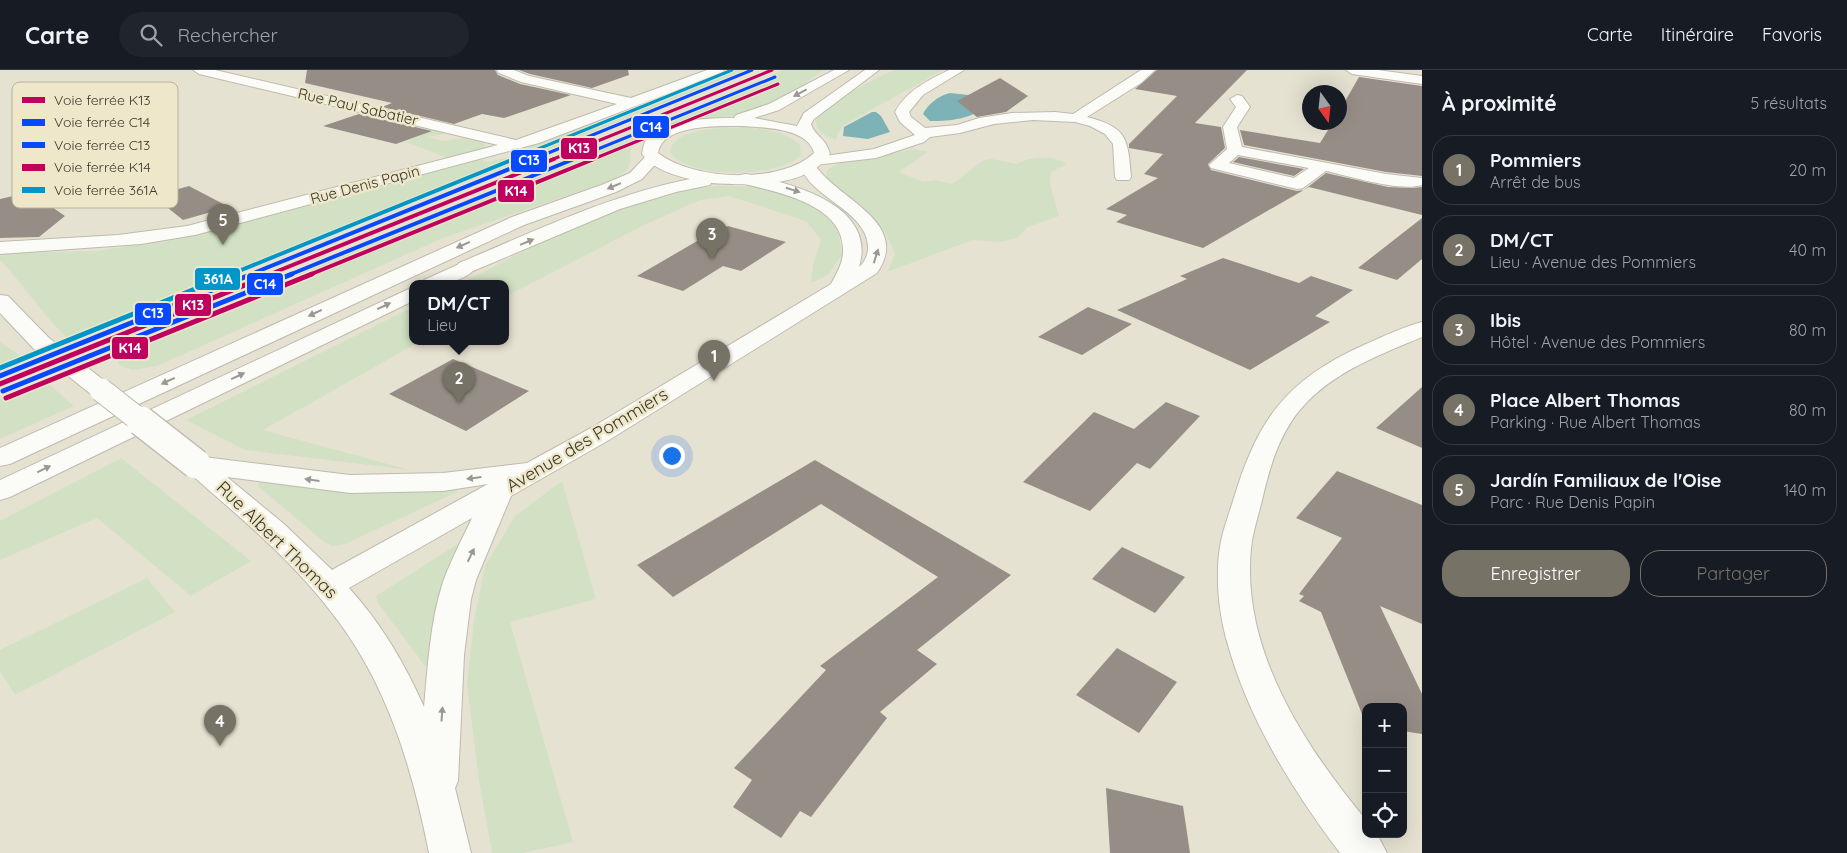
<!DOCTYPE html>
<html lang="fr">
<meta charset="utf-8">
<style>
:root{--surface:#171b24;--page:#20242c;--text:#f1f3f6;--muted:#9ea1a6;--line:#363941;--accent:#767265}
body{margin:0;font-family:Quicksand,sans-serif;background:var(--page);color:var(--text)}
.controls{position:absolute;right:15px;bottom:15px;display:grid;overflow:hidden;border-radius:10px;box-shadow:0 5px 20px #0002}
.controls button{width:45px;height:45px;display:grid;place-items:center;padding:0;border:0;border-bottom:1px solid var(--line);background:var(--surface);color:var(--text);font:25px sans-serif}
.compass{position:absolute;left:1302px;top:15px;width:45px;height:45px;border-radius:50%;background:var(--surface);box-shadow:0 5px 20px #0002;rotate:165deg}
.you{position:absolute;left:671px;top:385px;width:18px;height:18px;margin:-12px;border:4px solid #fff;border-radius:50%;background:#1a73e8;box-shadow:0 0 0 8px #1a73e833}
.badge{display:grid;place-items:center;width:32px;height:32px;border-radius:50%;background:var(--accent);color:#fff;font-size:16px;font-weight:700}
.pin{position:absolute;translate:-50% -41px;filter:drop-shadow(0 1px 2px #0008)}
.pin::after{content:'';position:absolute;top:26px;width:18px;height:15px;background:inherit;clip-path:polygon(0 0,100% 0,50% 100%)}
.popup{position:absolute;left:409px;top:210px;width:100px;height:65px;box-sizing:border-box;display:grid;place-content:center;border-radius:10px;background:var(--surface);filter:drop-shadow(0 1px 4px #0005);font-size:16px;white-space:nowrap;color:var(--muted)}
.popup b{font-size:19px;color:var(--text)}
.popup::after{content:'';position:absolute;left:50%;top:100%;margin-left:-10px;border:10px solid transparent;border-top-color:var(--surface)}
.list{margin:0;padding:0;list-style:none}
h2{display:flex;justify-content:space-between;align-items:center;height:65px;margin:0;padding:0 20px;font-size:21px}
h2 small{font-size:16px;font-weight:400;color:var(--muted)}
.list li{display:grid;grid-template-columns:32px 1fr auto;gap:15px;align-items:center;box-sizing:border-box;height:70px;margin:0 10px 10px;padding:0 10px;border:1px solid var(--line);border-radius:20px}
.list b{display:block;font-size:19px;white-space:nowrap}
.list p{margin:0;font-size:16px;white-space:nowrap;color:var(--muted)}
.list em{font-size:16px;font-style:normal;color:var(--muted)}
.actions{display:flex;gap:10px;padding:15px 20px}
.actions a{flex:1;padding:11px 0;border:1px solid var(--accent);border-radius:20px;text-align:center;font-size:18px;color:var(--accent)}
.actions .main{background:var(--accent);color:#fff}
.icon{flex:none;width:28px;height:28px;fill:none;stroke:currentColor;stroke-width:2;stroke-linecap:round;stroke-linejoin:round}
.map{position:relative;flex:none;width:1422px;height:783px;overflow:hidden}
header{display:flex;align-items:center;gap:30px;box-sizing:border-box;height:70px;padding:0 25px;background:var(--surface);border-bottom:1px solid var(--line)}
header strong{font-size:24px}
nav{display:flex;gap:28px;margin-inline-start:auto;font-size:18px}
.search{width:350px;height:45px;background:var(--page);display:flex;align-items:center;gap:12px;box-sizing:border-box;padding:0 18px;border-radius:28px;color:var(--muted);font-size:19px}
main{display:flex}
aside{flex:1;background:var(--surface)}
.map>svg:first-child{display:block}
.green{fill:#d2e1c3}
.water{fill:#7db3b6}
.building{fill:#968e86}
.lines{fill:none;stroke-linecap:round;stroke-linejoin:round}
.minor-casing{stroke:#bebaae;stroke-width:2}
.primary-casing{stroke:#bebaae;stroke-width:2}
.trunk-casing{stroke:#bebaae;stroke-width:2}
.minor{fill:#fbfbf8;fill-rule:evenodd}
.primary{fill:#fbfbf8;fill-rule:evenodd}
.trunk{fill:#fbfbf8;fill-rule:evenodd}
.minor-bridge-far1-casing{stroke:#bebaae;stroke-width:25;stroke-linecap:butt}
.minor-bridge-casing{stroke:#bebaae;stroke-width:32;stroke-linecap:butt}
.minor-bridge-far1{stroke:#fbfbf8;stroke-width:23}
.minor-bridge{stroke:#fbfbf8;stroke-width:29}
.rail-1-far2-casing{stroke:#eee7ca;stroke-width:5}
.rail-1-far1-casing{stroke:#eee7ca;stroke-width:6}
.rail-1-casing{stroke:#eee7ca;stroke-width:8}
.rail-2-far2-casing{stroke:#eee7ca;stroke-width:5}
.rail-2-far1-casing{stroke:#eee7ca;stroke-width:6}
.rail-2-casing{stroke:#eee7ca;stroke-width:8}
.rail-3-far2-casing{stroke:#eee7ca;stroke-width:5}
.rail-3-far1-casing{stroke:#eee7ca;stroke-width:6}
.rail-3-casing{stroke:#eee7ca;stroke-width:8}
.rail-4-far2-casing{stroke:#eee7ca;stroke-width:5}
.rail-4-far1-casing{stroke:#eee7ca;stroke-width:6}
.rail-4-casing{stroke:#eee7ca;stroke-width:8}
.rail-5-far2-casing{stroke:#eee7ca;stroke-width:5}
.rail-5-far1-casing{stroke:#eee7ca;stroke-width:6}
.rail-5-casing{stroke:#eee7ca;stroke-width:8}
.rail-1-far2{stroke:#bf005f;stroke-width:3}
.rail-1-far1{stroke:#bf005f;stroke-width:4}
.rail-1{stroke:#bf005f;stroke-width:5}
.rail-2-far2{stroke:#0749ff;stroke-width:3}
.rail-2-far1{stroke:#0749ff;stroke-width:4}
.rail-2{stroke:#0749ff;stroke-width:5}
.rail-3-far2{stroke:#0749ff;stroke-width:3}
.rail-3-far1{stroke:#0749ff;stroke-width:4}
.rail-3{stroke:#0749ff;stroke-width:5}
.rail-4-far2{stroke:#bf005f;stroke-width:3}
.rail-4-far1{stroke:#bf005f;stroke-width:4}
.rail-4{stroke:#bf005f;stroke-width:5}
.rail-5-far2{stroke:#0096ca;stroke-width:3}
.rail-5-far1{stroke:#0096ca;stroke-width:4}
.rail-5{stroke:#0096ca;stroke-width:5}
.oneway{fill:#9a9892}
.labels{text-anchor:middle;stroke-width:5;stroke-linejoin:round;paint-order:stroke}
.far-street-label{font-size:15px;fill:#39362b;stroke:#eee7ca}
.street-label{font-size:18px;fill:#39362b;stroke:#eee7ca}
.key{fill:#eee7ca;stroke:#b8b29a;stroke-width:1}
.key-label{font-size:14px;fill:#39362b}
.line-badge{stroke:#eee7ca;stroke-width:2}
.badge-label{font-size:14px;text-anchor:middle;font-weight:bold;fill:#fff}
</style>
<header>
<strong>Carte</strong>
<div class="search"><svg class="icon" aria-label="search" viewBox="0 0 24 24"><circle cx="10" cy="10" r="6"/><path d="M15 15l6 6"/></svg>Rechercher</div>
<nav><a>Carte</a><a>Itinéraire</a><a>Favoris</a></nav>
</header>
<main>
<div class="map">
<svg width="1422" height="783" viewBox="0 0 1422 783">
<rect width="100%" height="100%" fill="#e6e2d2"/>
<path class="green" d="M728 0H753C524 89 296 179 68 269 43 245 24 215 0 190V186L11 183 95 181 168 171 480 89 488 92 518 85 509 81 554 68Z
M783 0H825C816 4 811 9 803 15 784 29 763 39 740 45 703 55 662 42 632 74 628 99 635 97 610 111L443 168 157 296 132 300 118 294 119 286 221 237Z
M893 0H943L844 55 837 65 836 70 827 67 817 58 816 50C835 26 867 14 893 0Z
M738 58C759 58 785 60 800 75L801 85C779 108 689 110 670 82L673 73C690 58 717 58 738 58Z
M432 60 448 63 427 67 444 71 469 67 483 71 485 76 476 82 448 88 406 72Z
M914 79 928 82 899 102 923 112 936 110 952 114 984 90 992 89 1017 94C1030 86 1054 85 1066 94L1051 102 1050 114 1059 146 1028 157 1017 168 1000 172 973 170 887 202 895 184C883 147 853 132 825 108L827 100 839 93 856 89Z
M720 116C757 116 787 116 819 139 823 142 829 144 832 148 840 156 840 174 842 185L828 205 811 213 813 195 821 170 806 151 729 126 700 130 644 155 505 227V214H459C542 173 626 123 720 116Z
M413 237V272H419L263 360 410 400 245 380 186 350Z
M0 272 22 287 0 295Z
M44 310 74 336 0 369V328Z
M121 388 251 491 191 526 97 448 0 490V451Z
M562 411 596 529 510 552 573 772 523 783H492L479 711 467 614 474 551 485 496 515 446Z
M264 412C329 421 391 426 457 418V422L345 474 333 476 324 472 258 416 259 413Z
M464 470 446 503 441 523 431 595 425 596 378 533 376 526Z
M147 508 175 542 15 625 0 601V580Z"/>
<path class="water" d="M950 23 978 26 988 36C969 49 953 51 930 51L923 44C928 34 938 26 950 23Z
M872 42H876L881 46 890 62 868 69 843 66 844 57Z"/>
<path class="building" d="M307 0H495L498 5 520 14 571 25 504 48 482 44 454 54 382 37 392 33 305 13Z
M519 0H628L629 5 592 18 530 4Z
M1157 0H1247L1195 53 1221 57 1225 78 1208 94 1211 100 1297 121 1304 120 1326 103 1388 117 1412 118 1422 117V145L1309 117 1203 178 1116 152 1127 145 1106 139 1158 108 1144 104 1163 84 1129 78V74L1177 26 1135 19Z
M1359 7 1422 16V106L1386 102 1244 75 1240 60 1320 73 1333 52H1340V40Z
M1000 8 1028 26 1006 42 977 47 957 31Z
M359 44 432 61 396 74 323 56Z
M1239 87 1304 99 1294 106 1233 92Z
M189 116 229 137 183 150 153 126Z
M30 122 65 146 39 167 0 168V129Z
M1422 148V189L1397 210 1358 198Z
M728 156 786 172 741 201 723 196 683 221 637 206 704 167 707 168Z
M1223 188 1299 213 1311 206 1353 220 1315 246 1330 252 1250 300 1117 240 1187 209 1180 206Z
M1088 237 1132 254 1082 285 1038 267Z
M453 289 529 321 466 361 389 324Z
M1422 317V378L1376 358Z
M1166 332 1200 346 1150 399 1137 393 1090 441 1023 412 1094 342 1134 359Z
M815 390 1011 505 917 580 937 594 880 642 887 648 811 747 800 741 781 768 733 737 752 710 734 698 826 600 820 596 938 507 821 434 673 527 637 495Z
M1337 401 1422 435V554L1380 536 1422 624V664L1403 661V637H1366V654L1321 542 1299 531 1304 526 1299 524 1342 468 1296 448Z
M1122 477 1185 507 1155 543 1092 509Z
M1117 578 1177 612 1139 663 1076 625Z
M1106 718 1183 736 1190 783H1110Z"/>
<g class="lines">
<g class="minor-casing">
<path id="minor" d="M193 0H215L516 70 617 34 521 12 499 3 497 0H514L529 6 631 28 707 0H724L722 3 539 73 195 165 141 174 0 184V172L118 165 187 156 498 75 199 4Z
M949 0H964L923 25 909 42 911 47 925 58 957 55 979 48 1012 43 1055 42 1073 44 1141 0H1155L1141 13 1087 47C1128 57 1128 70 1131 107L1129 110H1117L1115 107 1113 74 1105 64 1090 56 1075 52 1033 50 994 54 960 63 930 67 924 72 876 88 815 95C838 130 912 152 877 203L609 370 511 426 476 510 471 529 464 585 458 711 455 718 471 783H429C412 697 387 613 332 543 291 489 237 445 186 400L182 394 186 388 196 386 350 405 443 403 527 393 591 358 831 214C837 203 844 191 843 178 842 133 773 121 740 113L738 109 740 105 746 104C790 113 878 134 859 197 864 193 867 187 868 180 870 150 833 135 814 116 808 111 804 104 800 97L802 94 810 93 809 91 811 88 874 79 915 65 900 52 895 42C907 20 927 11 949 0ZM227 407 350 423 443 421 488 414 332 500 284 454ZM472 448C462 469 451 490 443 512 430 552 428 595 424 637 405 594 381 553 349 518Z
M1346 0H1378L1422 6V14L1352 4Z
M1237 25 1242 26 1250 37 1237 57 1242 77 1386 104 1422 108V115C1400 122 1349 106 1326 101L1303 118 1297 119 1211 98 1209 95 1227 79 1223 57 1236 37 1230 29ZM1238 85 1309 98 1294 108 1229 93Z
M0 225 8 226 49 268 110 315 113 320 110 325 101 327 92 325 33 278 0 243Z
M1422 252V267C1382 284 1338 300 1307 332 1282 357 1271 392 1263 426 1259 444 1253 460 1251 478 1241 580 1304 675 1366 750V764H1377L1387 783H1340C1291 718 1247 647 1226 568 1218 538 1215 501 1221 471 1224 457 1229 444 1233 431 1258 348 1286 310 1366 274 1384 266 1403 257 1422 252Z"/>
</g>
<g class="primary-casing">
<path id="primary" d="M834 0H849L779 40 754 48 797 56 804 43 865 0H879L814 49 811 54C815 67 825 66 830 84 806 119 749 115 711 113L710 115 676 122 620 139 473 201 466 203 459 201 456 197 459 193C535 161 610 125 690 109 673 105 653 99 642 84 643 80 643 76 645 72 656 49 712 48 734 48L736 45 769 34ZM737 56C759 57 808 57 814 83 781 115 692 110 658 83 662 55 715 56 737 56Z"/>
</g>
<g class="trunk-casing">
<path id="trunk" d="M653 83 659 85 661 88 642 109 616 122 524 155 10 394 0 396V378L512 147 604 114 630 103 647 85Z
M466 191 473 193 476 197C465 213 438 215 421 214L424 210Z
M413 217V231L10 427 0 430V410Z"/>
</g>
<use href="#minor" class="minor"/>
<use href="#primary" class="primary"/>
<use href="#trunk" class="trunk"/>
<g class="minor-bridge-far1-casing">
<path id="minor-bridge-far1" d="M101 320 142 352"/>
</g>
<g class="minor-bridge-casing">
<path id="minor-bridge" d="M141 351 196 394"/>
</g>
<use href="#minor-bridge-far1" class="minor-bridge-far1"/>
<use href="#minor-bridge" class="minor-bridge"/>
<g class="rail-1-far2-casing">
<path id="rail-1-far2" d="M551 90 772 0"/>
</g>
<g class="rail-1-far1-casing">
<path id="rail-1-far1" d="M268 205 554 89"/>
</g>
<g class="rail-1-casing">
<path id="rail-1" d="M0 314 272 204"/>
</g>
<g class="rail-2-far2-casing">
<path id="rail-2-far2" d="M571 90 775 7"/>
</g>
<g class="rail-2-far1-casing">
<path id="rail-2-far1" d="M289 205 574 89"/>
</g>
<g class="rail-2-casing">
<path id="rail-2" d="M3 321 292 204"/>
</g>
<g class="rail-3-far2-casing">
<path id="rail-3-far2" d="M531 90 752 0"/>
</g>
<g class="rail-3-far1-casing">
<path id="rail-3-far1" d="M249 205 534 89"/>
</g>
<g class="rail-3-casing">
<path id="rail-3" d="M0 306 252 204"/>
</g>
<g class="rail-4-far2-casing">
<path id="rail-4-far2" d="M591 90 778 14"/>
</g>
<g class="rail-4-far1-casing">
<path id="rail-4-far1" d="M309 205 594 89"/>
</g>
<g class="rail-4-casing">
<path id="rail-4" d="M6 328 312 204"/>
</g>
<g class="rail-5-far2-casing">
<path id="rail-5-far2" d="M511 90 732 0"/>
</g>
<g class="rail-5-far1-casing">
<path id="rail-5-far1" d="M229 205 514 89"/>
</g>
<g class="rail-5-casing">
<path id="rail-5" d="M0 298 232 204"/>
</g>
<use href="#rail-1-far2" class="rail-1-far2"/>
<use href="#rail-1-far1" class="rail-1-far1"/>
<use href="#rail-1" class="rail-1"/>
<use href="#rail-2-far2" class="rail-2-far2"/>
<use href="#rail-2-far1" class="rail-2-far1"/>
<use href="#rail-2" class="rail-2"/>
<use href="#rail-3-far2" class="rail-3-far2"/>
<use href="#rail-3-far1" class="rail-3-far1"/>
<use href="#rail-3" class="rail-3"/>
<use href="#rail-4-far2" class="rail-4-far2"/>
<use href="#rail-4-far1" class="rail-4-far1"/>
<use href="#rail-4" class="rail-4"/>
<use href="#rail-5-far2" class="rail-5-far2"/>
<use href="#rail-5-far1" class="rail-5-far1"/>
<use href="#rail-5" class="rail-5"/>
</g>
<defs><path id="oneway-solid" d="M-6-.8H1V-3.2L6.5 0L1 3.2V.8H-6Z" transform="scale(1.25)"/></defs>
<g class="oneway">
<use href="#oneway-solid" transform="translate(800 23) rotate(152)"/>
<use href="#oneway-solid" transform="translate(614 116) rotate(157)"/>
<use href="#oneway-solid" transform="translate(793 120) rotate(17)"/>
<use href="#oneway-solid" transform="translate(527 172) rotate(-23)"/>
<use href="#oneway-solid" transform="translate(463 175) rotate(156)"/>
<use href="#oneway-solid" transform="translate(876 186) rotate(-73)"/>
<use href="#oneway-solid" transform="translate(384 236) rotate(-25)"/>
<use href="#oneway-solid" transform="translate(315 243) rotate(155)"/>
<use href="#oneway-solid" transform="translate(238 306) rotate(-25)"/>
<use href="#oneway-solid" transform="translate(168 311) rotate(155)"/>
<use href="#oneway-solid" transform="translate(44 399) rotate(-26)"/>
<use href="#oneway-solid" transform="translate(474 408) rotate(173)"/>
<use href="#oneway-solid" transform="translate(312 410) rotate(-172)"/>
<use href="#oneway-solid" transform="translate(471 485) rotate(-64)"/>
<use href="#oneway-solid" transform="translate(442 644) rotate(-86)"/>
</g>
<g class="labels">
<g class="far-street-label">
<text transform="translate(358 37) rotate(13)" y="5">Rue Paul Sabatier</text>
<text transform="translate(365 115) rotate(-15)" y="5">Rue Denis Papin</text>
</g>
<g class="street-label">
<text transform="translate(587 370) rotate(-31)" y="6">Avenue des Pommiers</text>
<text transform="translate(277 470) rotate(44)" y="6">Rue Albert Thomas</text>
</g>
</g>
<rect x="12" y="12" width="166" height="126" rx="8" class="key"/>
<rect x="22" y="27" width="23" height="6" fill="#bf005f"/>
<rect x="22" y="49" width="23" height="7" fill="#0749ff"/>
<rect x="22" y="72" width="23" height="6" fill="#0749ff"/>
<rect x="22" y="94" width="23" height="7" fill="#bf005f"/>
<rect x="22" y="117" width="23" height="6" fill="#0096ca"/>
<g class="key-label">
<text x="54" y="35">Voie ferrée K13</text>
<text x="54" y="57">Voie ferrée C14</text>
<text x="54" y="80">Voie ferrée C13</text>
<text x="54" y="102">Voie ferrée K14</text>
<text x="54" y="125">Voie ferrée 361A</text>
</g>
<g class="line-badge">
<rect x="632" y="45" width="38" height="24" rx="5" fill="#0749ff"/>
<rect x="560" y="67" width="38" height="23" rx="5" fill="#bf005f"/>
<rect x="510" y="79" width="38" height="24" rx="5" fill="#0749ff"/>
<rect x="497" y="109" width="38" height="24" rx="5" fill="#bf005f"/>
<rect x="194" y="197" width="47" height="24" rx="5" fill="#0096ca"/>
<rect x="246" y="202" width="38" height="24" rx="5" fill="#0749ff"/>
<rect x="174" y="223" width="38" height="24" rx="5" fill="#bf005f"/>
<rect x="134" y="232" width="38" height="24" rx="5" fill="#0749ff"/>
<rect x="111" y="266" width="38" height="24" rx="5" fill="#bf005f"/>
</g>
<g class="badge-label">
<text x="651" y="62">C14</text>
<text x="579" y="83">K13</text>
<text x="529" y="95">C13</text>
<text x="516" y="126">K14</text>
<text x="218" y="214">361A</text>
<text x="265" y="219">C14</text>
<text x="193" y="240">K13</text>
<text x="153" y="248">C13</text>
<text x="130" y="283">K14</text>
</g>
</svg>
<div class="controls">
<button>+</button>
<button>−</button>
<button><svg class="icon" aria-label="locate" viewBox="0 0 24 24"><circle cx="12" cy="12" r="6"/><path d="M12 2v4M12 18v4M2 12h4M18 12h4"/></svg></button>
</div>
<svg class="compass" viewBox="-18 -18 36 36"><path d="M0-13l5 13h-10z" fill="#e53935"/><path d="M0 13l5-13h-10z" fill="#9ea1a6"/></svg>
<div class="you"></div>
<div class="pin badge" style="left:714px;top:311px">1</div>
<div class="pin badge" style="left:459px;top:333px">2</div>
<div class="popup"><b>DM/CT</b>Lieu</div>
<div class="pin badge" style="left:712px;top:189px">3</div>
<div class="pin badge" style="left:220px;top:676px">4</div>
<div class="pin badge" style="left:223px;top:175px">5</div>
</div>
<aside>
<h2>À proximité<small>5 résultats</small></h2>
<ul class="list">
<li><span class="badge">1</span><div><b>Pommiers</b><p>Arrêt de bus</p></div><em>20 m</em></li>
<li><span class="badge">2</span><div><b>DM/CT</b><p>Lieu · Avenue des Pommiers</p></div><em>40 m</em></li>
<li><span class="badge">3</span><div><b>Ibis</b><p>Hôtel · Avenue des Pommiers</p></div><em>80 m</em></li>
<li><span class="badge">4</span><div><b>Place Albert Thomas</b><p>Parking · Rue Albert Thomas</p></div><em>80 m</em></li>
<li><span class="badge">5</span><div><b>Jardín Familiaux de l'Oise</b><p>Parc · Rue Denis Papin</p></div><em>140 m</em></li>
</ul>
<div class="actions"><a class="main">Enregistrer</a><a>Partager</a></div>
</aside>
</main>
